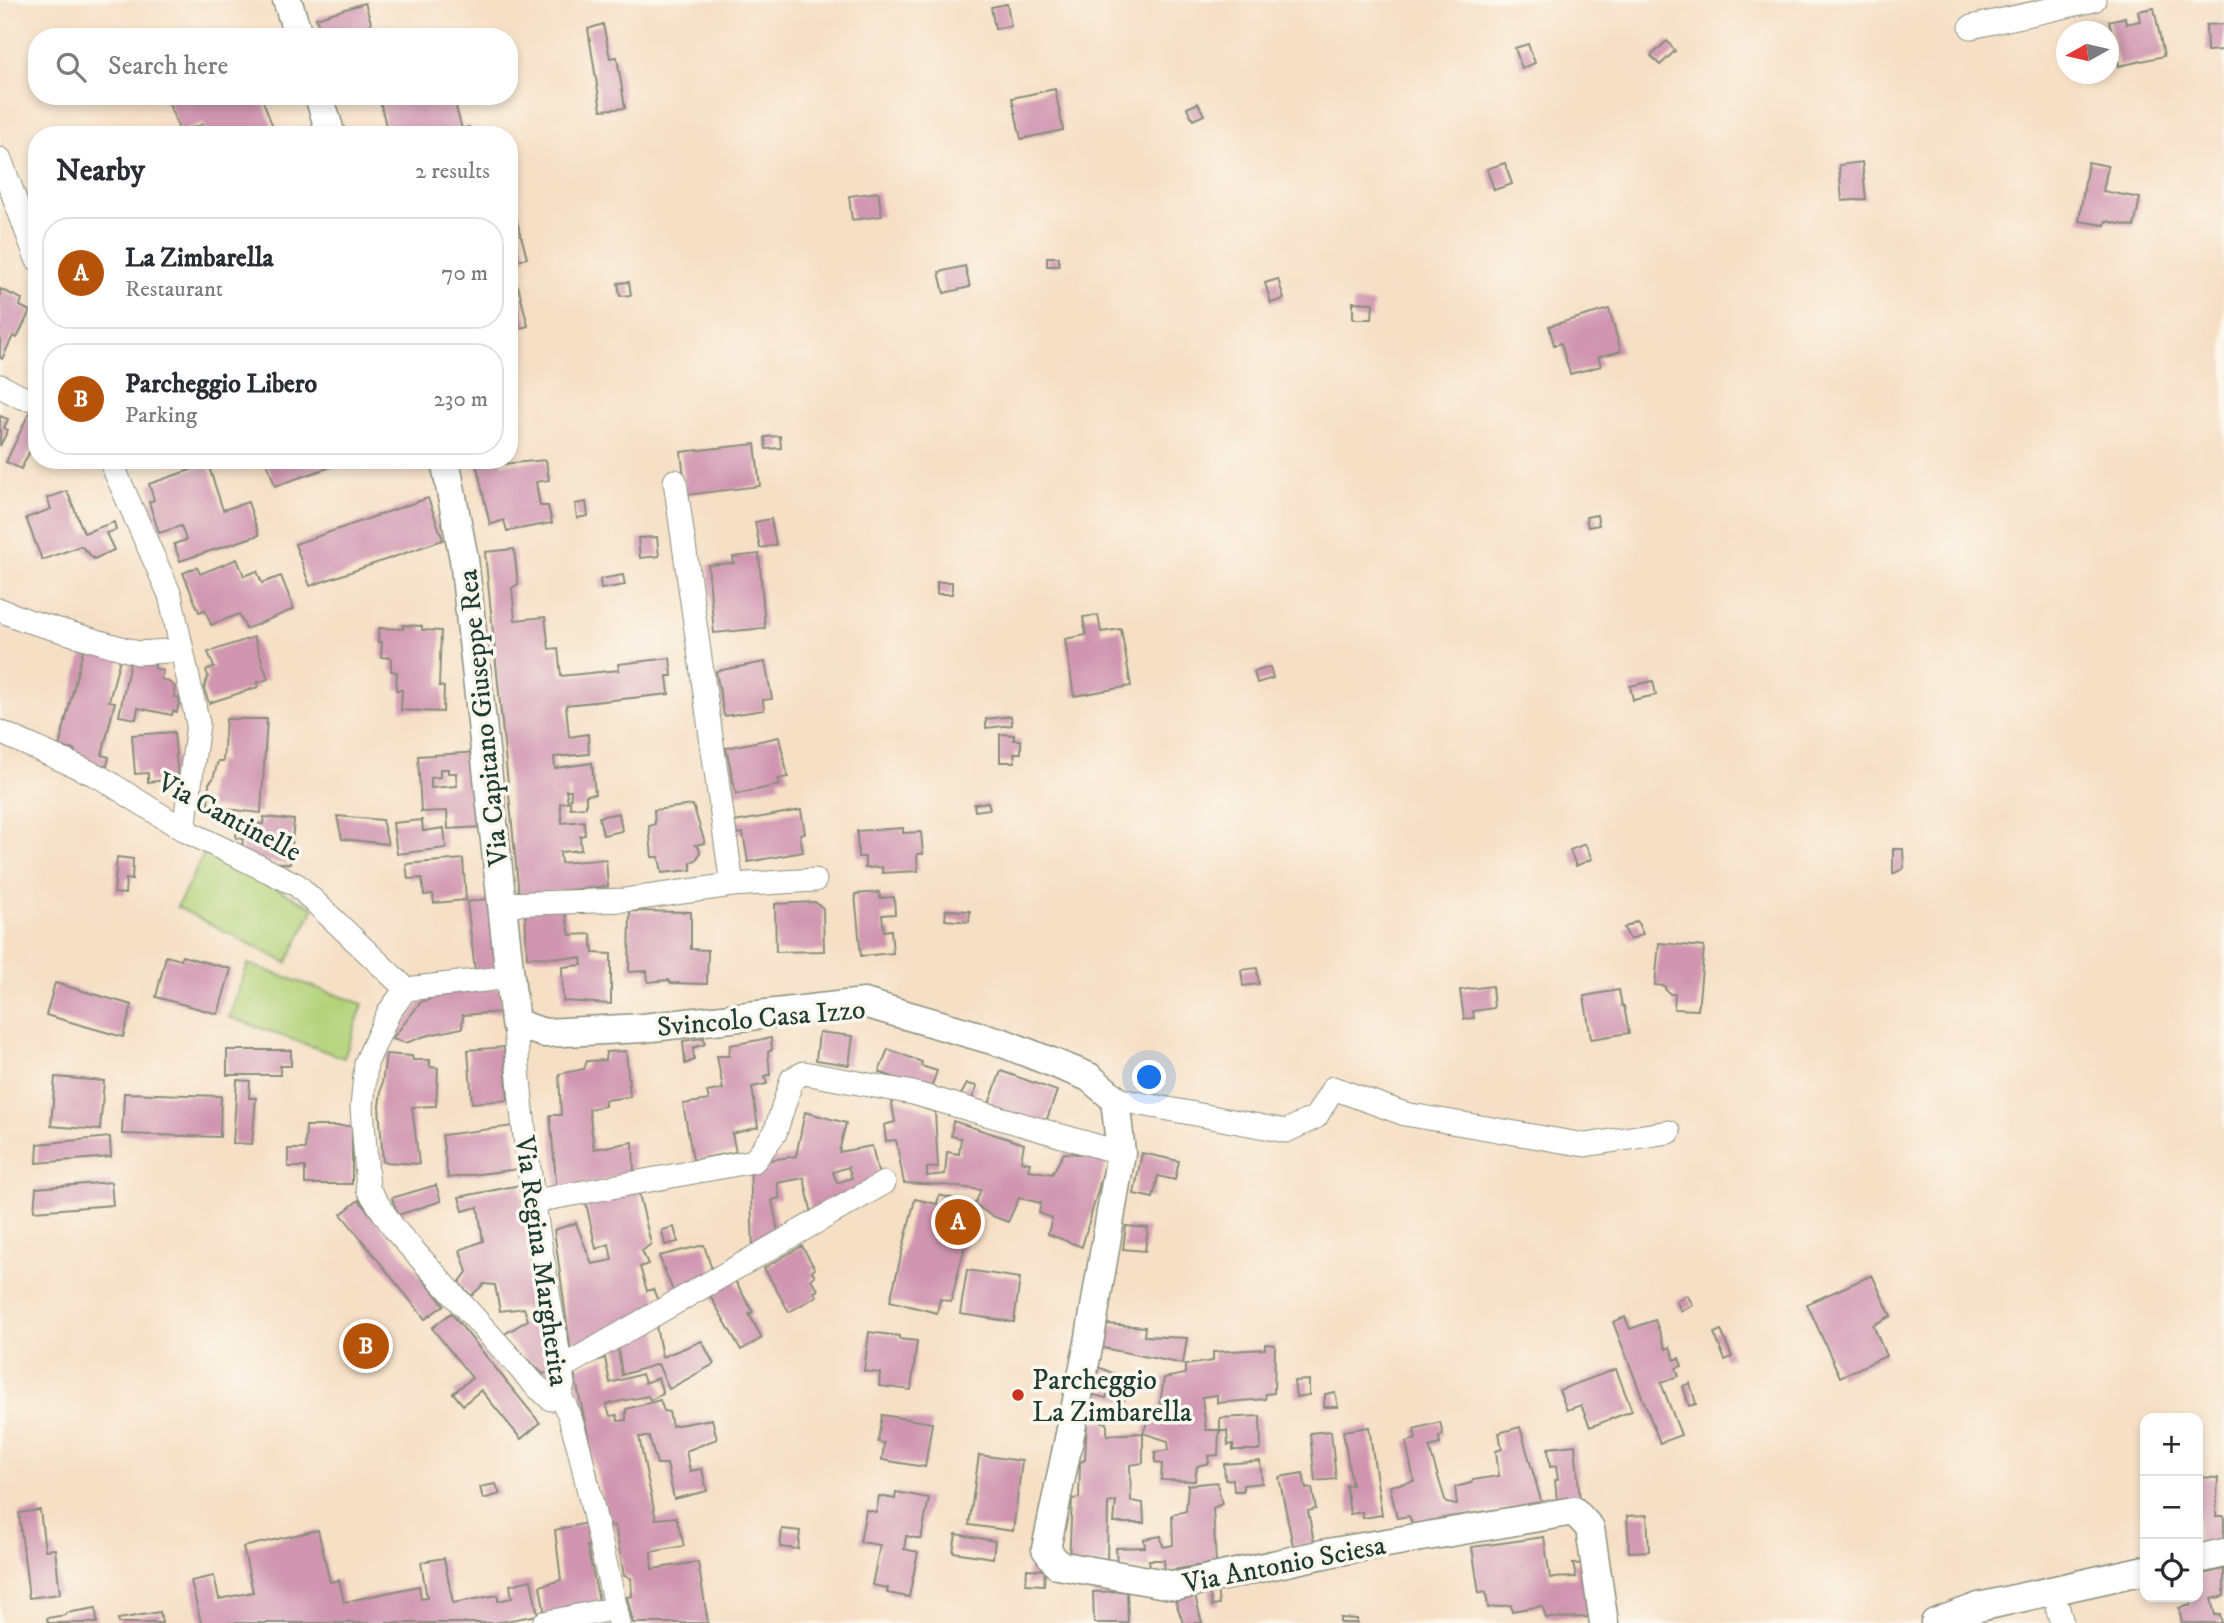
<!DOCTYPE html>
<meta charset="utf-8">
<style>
:root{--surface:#fff;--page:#f2f2f3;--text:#2b2b33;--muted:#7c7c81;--line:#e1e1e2;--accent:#b45309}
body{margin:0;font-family:"IM FELL DW Pica",serif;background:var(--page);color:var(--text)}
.controls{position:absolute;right:21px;bottom:21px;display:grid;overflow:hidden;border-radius:14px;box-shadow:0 4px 10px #0003}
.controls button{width:63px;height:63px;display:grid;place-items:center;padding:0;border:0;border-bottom:2px solid var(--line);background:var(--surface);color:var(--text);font:35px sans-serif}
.compass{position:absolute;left:2056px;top:21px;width:63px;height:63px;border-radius:50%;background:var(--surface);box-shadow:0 4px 10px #0003;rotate:262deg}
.you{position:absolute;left:1150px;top:1078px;width:24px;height:24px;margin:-18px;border:5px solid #fff;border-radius:50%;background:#1a73e8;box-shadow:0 0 0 10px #1a73e833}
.badge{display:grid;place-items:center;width:46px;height:46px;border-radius:50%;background:var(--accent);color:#fff;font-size:23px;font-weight:700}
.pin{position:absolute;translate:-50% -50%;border:4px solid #fff;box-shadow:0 2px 7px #0006}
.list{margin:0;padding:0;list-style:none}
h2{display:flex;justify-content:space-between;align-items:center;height:91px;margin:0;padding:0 28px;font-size:30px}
h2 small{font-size:23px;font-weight:400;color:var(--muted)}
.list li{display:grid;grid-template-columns:46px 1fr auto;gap:21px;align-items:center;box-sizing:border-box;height:112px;margin:0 14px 14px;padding:0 14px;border:2px solid var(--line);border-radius:28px}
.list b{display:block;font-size:26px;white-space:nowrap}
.list p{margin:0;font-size:23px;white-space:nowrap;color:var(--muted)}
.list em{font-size:23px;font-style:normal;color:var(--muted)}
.icon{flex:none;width:38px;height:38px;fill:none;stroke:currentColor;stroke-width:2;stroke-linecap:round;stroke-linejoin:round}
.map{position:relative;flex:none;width:2224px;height:1623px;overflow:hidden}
.search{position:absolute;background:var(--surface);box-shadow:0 4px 10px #0003;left:28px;top:28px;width:490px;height:77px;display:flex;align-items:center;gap:18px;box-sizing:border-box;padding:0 24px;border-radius:28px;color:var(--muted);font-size:26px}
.panel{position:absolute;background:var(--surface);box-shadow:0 4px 10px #0003;left:28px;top:126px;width:490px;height:343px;border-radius:28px}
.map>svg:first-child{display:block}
.garden{fill:#b4d279;stroke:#6a8856;stroke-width:2}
.building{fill:#d096b0;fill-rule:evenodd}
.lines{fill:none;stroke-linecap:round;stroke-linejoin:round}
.minor-casing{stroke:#8a8e7c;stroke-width:25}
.tertiary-casing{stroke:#8a8e7c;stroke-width:31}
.minor{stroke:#fff;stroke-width:23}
.tertiary{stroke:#fff;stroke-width:28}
.poi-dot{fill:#c8321e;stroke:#fbf7ec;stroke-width:2.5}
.labels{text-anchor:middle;stroke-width:7;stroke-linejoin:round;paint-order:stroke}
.street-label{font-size:28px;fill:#1f3d34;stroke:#fbf7ec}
.poi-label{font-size:28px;fill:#1f3d34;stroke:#fbf7ec;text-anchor:start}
</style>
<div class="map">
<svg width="2224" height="1623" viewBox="0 0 2224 1623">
<rect width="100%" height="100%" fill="#fbf7ec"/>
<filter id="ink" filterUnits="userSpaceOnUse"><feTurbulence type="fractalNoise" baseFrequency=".0143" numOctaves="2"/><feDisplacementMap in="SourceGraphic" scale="14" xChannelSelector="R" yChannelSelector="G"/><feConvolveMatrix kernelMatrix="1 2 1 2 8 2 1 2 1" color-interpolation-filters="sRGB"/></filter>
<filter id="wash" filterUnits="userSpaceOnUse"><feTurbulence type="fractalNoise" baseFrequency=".00686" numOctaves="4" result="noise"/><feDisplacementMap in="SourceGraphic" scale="28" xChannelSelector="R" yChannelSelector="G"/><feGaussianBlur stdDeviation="1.57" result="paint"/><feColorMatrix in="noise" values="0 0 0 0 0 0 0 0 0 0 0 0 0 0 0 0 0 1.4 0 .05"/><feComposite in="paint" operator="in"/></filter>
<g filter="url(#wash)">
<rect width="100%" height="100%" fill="#f5dfc5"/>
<path class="garden" d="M205 852 314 908 287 963 177 907Z
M248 964 363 1004 344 1058 229 1017Z"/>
<g id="blocks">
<path class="building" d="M365 3 374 32 390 27 393 37H322L316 18Z
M1007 4 1011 26 995 29 991 7Z
M2154 8 2164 56 2119 66 2109 21 2125 17 2126 24 2140 21 2138 11Z
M603 24 610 58 617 57 625 108 601 110 588 29Z
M2224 24V50L2207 51 2206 25Z
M1667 41 1675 51 1660 65 1651 56Z
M1528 44 1535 63 1522 68 1515 48Z
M1055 89 1063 130 1021 139 1012 98Z
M174 96H192L193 99 199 96H228L230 101 243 96H261L276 135H207L203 124 180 132 167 99Z
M379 96H442L443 99 453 96 462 129 469 127 471 135H388Z
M1198 103 1204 115 1193 120 1187 108Z
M1862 162 1866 199 1842 201 1839 165Z
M2088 162 2108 166 2103 191 2140 198 2134 227 2106 221 2105 225 2079 221Z
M1505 163 1512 184 1494 190 1487 169Z
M878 192 882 216 852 220 849 196Z
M514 210 527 258 509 262V211Z
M1047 257H1059V266H1047Z
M965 266 970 287 944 293 939 272Z
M1278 279 1284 299 1271 303 1265 283Z
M629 282 631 295 620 296 618 283Z
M518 286 528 326 509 331V289Z
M0 289 22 299 20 306 30 311 17 338 13 336 2 359 0 358Z
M1353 302 1373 303 1372 319H1353Z
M1609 309 1621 351 1598 357 1601 366 1570 374 1561 343 1554 345 1549 326Z
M29 413 37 417V437L21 469 6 462Z
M0 416 8 419 4 428 8 430 0 446Z
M780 436 781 448 766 449 765 437Z
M755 444 760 486 686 495 681 452Z
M266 460H348V461L275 486Z
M474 460H501L502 464 546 460 549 480 536 482 540 506H548L552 523 507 531 504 520 490 525 478 471Z
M208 464 223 510 248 502 259 535 180 561 174 544 186 540 181 526 159 533 149 502 154 500 149 484Z
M67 491 84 533 114 522 116 530 106 533 114 550 94 559 81 546 42 560 26 518 51 509 47 498Z
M428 498 443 540 310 586 295 544Z
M586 502 588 516 577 518 575 504Z
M1597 515 1599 525 1588 527 1586 517Z
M771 519 776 545 760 548 755 522Z
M657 537 659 556 640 558 638 538Z
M514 549 518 584 512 588 515 620 545 617 549 649 558 648 561 676 619 670 618 664 670 658 672 676H667L669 694 566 705 569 737 588 734 589 754 554 757 555 768 592 763 595 794 586 795V807L570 808 571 790H566L568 802 560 803 562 823 584 821 585 835 580 836 581 850 560 852 561 863 606 859 608 886 519 895 485 552Z
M759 554 765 628 714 633 708 565 734 563 733 557Z
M237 559 244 576 257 571 262 583 281 576 294 609 246 629 239 614 211 625 205 610 199 612 183 573 197 567 200 574Z
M623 575 625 585 601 589 600 579Z
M937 582H952V594H937Z
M1098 615 1101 632 1121 629 1131 686 1074 696 1065 639 1086 635 1083 617Z
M403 625 422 626V630L441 631 439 686 444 687 443 712 401 710 402 690H396L397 672 391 671V658L381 657 382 642H378L379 628 403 629Z
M254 637 268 679 257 683 258 687 209 703 204 689 208 676 206 670 214 667 208 652Z
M84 646 121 655 109 701 115 702 102 755 109 757 107 766 73 758 75 750 59 747Z
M140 661 155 665V668L163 671 161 679 169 682 175 687 174 697 180 698 177 712 173 711 172 715 138 708 136 719 119 716 130 662 138 665Z
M765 662 772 699 763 700 764 710 724 716 716 671Z
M1270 667 1273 678 1257 683 1254 672Z
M1653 681 1656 695 1633 700 1630 686Z
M1011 716 1012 725 986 728V719Z
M226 719H267L261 813 208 807 209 783 213 779 218 761H223Z
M174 732 178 779 148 782V773L135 774 132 735Z
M1000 734 1014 735V740H1021V753H1014L1015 762H1000Z
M779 737 788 777 778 779 780 785 736 794 726 748Z
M479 752 483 827 448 829 447 811 421 812 418 756ZM440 769H448V773H456L457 786 431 788V778L440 777Z
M988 802 990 809 975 811 974 804Z
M693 805 705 843 695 845 699 848 700 853 696 860 691 862V870L662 873 659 857H652L649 826 655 824 654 810Z
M801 810 805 833 800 834 803 852 748 862 743 833 737 834 734 822Z
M619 813 622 831 603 835 599 817Z
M337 816 382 820 388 844 342 839Z
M264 817 294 820 290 864 255 860 241 854 243 839 236 838 237 822 263 824Z
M422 820 423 831 444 828 446 848 397 854 393 823Z
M903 828V833L921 832 923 854H917L918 871 882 873V867L865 868V857H858L857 831Z
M1585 844 1592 859 1576 866 1570 850Z
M1893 849H1903L1904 868 1893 874Z
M117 857 133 859 132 880 126 879 125 894 114 893Z
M463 859 466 900 434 903 433 894 424 895 422 878 408 879 406 864Z
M879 892 880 898 894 897 895 914 882 915 884 931 891 930 893 953 861 956 855 894Z
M491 898 500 968 475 971 467 902Z
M815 902 823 908 824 951 776 952 775 904Z
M564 907 570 935 591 934 593 953 611 954V1004L563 1001 562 967 582 965 581 958 527 957 525 910Z
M946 910 970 911 969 922 945 920Z
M630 911 691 912V949L708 950 707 984 671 983 669 980 648 982 647 971 629 972Z
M1637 921 1643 934 1630 940 1624 928Z
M1659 943 1704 947 1698 1010 1674 1009 1675 994H1670L1665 989V986L1655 985Z
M166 956 181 960 182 956 231 969 218 1014 156 997Z
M1257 968 1259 984 1243 986 1241 970Z
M55 983 132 1005 123 1037 46 1015Z
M1492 986 1494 1008 1473 1011 1474 1018 1464 1019 1460 990Z
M457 989H501V1012L463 1015 462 1028 425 1036 406 1043 392 1039 421 1002Z
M1619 990 1622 1006H1624L1629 1033 1591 1039 1584 996Z
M819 1032 853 1036 849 1065 816 1060Z
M704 1038 705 1044 693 1048 694 1060 685 1064 683 1041Z
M771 1038 772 1050 768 1052 770 1075 765 1076 767 1084 752 1087 758 1127 732 1134 736 1152 693 1160 683 1104 709 1100 707 1092 723 1089 717 1056H729L730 1045Z
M504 1047 508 1100 472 1103 468 1050Z
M888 1049 922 1062 921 1066 937 1071 930 1091 879 1072Z
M227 1050H291V1066H280V1075H227Z
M626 1051 630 1097 605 1100V1106L589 1109 594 1149 633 1142 634 1172 557 1192 550 1115H561L559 1074 584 1069 587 1061 605 1060 606 1052Z
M386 1054 412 1056 413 1060H430V1067L438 1068 436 1106 412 1107 419 1164 383 1162 379 1106Z
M1001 1071 1057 1091 1044 1127 988 1107Z
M55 1077 104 1081 100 1130 51 1126Z
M237 1080 250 1081 249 1098H256L252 1144 233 1143Z
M967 1084 977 1086 970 1105 959 1098Z
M124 1093 221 1096 220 1137 122 1134Z
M891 1097 935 1112 938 1167 927 1168V1176L945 1174 947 1152 959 1154 961 1138 951 1136 953 1121 1024 1144 1021 1161 1030 1163 1028 1170 1052 1174 1064 1153 1082 1154 1086 1150 1107 1158 1082 1247 1048 1234 1052 1218 1039 1213 1041 1203 1019 1198 1008 1222 990 1215 975 1204 951 1302 940 1299 937 1313 890 1301 915 1199 937 1204 939 1195 975 1204 981 1190 944 1185 904 1183 896 1140 886 1141 884 1125 895 1122Z
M805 1112 846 1123 839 1152 872 1146 880 1181 813 1219 804 1178 777 1183 780 1198 772 1200 779 1238 753 1251 750 1163 796 1156ZM848 1167 852 1178 837 1183 833 1172Z
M306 1126H352V1184H305V1167H288V1149H305Z
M513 1126 519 1169 448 1178 442 1135Z
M110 1137 111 1157 37 1163 38 1144Z
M1142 1153 1179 1161 1175 1180 1158 1176 1153 1198 1134 1194Z
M111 1182 113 1205 34 1211 36 1188Z
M436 1185 441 1201 398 1215 392 1198Z
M520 1185 555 1371 543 1374 503 1335 528 1320 524 1308 500 1311 495 1285 484 1284 471 1296 459 1283 467 1272 460 1250 483 1241 478 1207 463 1211 459 1197Z
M637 1185 651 1244 642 1251 648 1264 640 1267 647 1291 653 1289 659 1303 571 1353 554 1230 576 1223 592 1264 612 1260 609 1244 596 1249 585 1198Z
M359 1200 444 1305 425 1319 341 1214Z
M1126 1226 1148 1228 1145 1251 1123 1249Z
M674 1227 678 1242 665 1245 662 1230Z
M704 1245 714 1276 675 1296 659 1256Z
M802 1246 815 1269 812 1271 815 1276 811 1279 818 1290 814 1292 817 1296 789 1312 764 1268Z
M967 1270 1020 1278 1014 1322 960 1314Z
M1872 1275 1891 1316 1873 1325 1886 1356 1840 1377 1807 1304Z
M734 1279 753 1312 749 1314 762 1338 741 1350 709 1294Z
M1687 1295 1693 1305 1681 1311 1676 1301Z
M451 1313 540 1423 521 1439 481 1390 463 1405 453 1393 472 1378 432 1328Z
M1625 1317 1630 1329 1655 1320 1666 1349 1670 1347 1675 1360 1679 1358 1682 1366 1676 1368 1679 1376 1661 1383 1681 1435 1660 1443 1613 1322Z
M655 1321 662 1357 702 1341 714 1364 669 1389 658 1364 622 1375 617 1342Z
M1106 1324 1145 1327 1144 1336 1187 1338 1183 1364 1103 1348Z
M1721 1330 1732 1357 1725 1360 1714 1333Z
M869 1332 899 1336V1339L917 1341 911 1390 879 1386 880 1373 864 1371Z
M1265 1344 1275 1345 1274 1393 1266 1394 1265 1399 1217 1403V1395L1202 1397 1206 1430H1219L1218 1455 1208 1456 1209 1463 1197 1466 1195 1481 1161 1480 1162 1464 1155 1462V1452L1169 1450 1168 1441 1143 1433V1463L1130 1465 1131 1501 1143 1503 1144 1523H1114L1116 1501 1108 1503 1107 1565 1069 1563 1072 1499 1079 1498 1080 1462 1085 1460 1087 1418 1107 1423V1435L1143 1433 1153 1407 1159 1410 1164 1378 1185 1374V1365L1213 1361V1352L1265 1349Z
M605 1358 610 1383 642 1374 645 1383 658 1378 663 1394 650 1400 648 1396 606 1404 610 1416 617 1415 618 1421 626 1420V1409L660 1400 664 1411 669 1412 672 1426 712 1419 717 1439 686 1451 690 1471 702 1469 707 1491 674 1499 667 1464H657L649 1437H639L656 1519 676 1517 684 1546 651 1552 652 1569 698 1562 708 1623H633L627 1597 632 1596 631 1578 624 1576 615 1526 608 1525 573 1368Z
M1098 1367 1120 1376 1117 1389 1128 1395 1123 1401 1107 1395 1106 1398 1090 1394Z
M1616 1369 1632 1411 1590 1427 1581 1405 1567 1410 1559 1390Z
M1309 1380V1395L1296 1397 1294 1381Z
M1690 1383 1696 1404 1689 1406 1683 1386Z
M1335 1392 1338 1407H1324L1325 1394Z
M882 1415 932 1423 925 1467 882 1460 884 1443 878 1442Z
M1260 1416 1261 1450H1233V1444L1228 1445 1227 1431H1220V1418Z
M1440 1422 1443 1434 1439 1437 1440 1444 1429 1447 1446 1503 1457 1505 1455 1487 1471 1483 1473 1480 1499 1476 1496 1451 1502 1449 1499 1433 1520 1427 1542 1504 1449 1517 1413 1525 1409 1516 1397 1518 1390 1486 1414 1481 1406 1442 1416 1439 1414 1429Z
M1369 1427 1382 1515 1363 1518 1362 1512 1350 1514 1346 1485H1352L1343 1431Z
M1331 1431 1336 1479 1315 1481 1310 1433Z
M1575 1445 1580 1500 1557 1502 1555 1480H1558L1556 1466 1550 1467 1548 1448Z
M979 1455 1022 1461 1013 1531 969 1525Z
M1260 1461 1262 1483 1243 1485V1491H1234L1233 1479 1225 1480 1224 1464Z
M1303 1473 1306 1489 1312 1488 1316 1509 1308 1511 1314 1542 1293 1546 1279 1477Z
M2198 1477 2218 1478 2216 1516H2224V1539L2198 1546Z
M1217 1482 1222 1504 1213 1508 1216 1563 1165 1571 1164 1560H1149L1150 1569 1117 1566 1116 1548 1145 1547 1144 1539 1161 1536 1163 1547 1173 1545 1172 1515 1186 1511 1188 1485Z
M496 1484 500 1494 483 1499 480 1487Z
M896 1492 929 1498 921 1539 906 1536 904 1549 918 1552 909 1597 887 1593 888 1588 872 1585 880 1545 860 1542 866 1510 876 1512 879 1496 895 1499Z
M40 1510 45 1550 55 1549 60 1594 29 1598 19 1513Z
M1647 1515 1649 1551 1629 1552 1627 1516Z
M587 1523 596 1542 587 1546 599 1601 545 1615 540 1586 561 1580 555 1530Z
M782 1529 800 1531 798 1549 780 1547Z
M318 1530 330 1582 339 1580 344 1602 419 1586 421 1599 427 1598 421 1562 444 1558 453 1603 498 1595V1601L512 1598 510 1585 531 1580 538 1615 495 1623H201L191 1581 214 1576 219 1599 253 1592 243 1547Z
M956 1534 995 1541 993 1558 953 1552Z
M1544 1537 1550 1578 1576 1577 1573 1564 1589 1563 1591 1617 1546 1618 1542 1606 1512 1611 1511 1605 1488 1608 1486 1592 1479 1593 1472 1547Z
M1027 1569 1045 1570 1044 1585 1026 1584Z
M2224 1569V1596L2211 1599 2215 1615 2220 1614 2222 1623H2182L2179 1608 2191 1605 2189 1597H2198V1575Z
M1217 1588 1219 1605 1212 1606 1209 1589Z
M1127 1591 1128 1623H1094L1093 1592Z
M1172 1591 1194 1592 1202 1623H1183Z
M96 1608 97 1623H48L47 1618 66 1615V1613Z
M160 1612 162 1623H119L118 1619Z
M1340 1618 1357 1619V1623H1340Z"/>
</g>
</g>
<g filter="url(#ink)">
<use href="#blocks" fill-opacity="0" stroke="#8a8e7c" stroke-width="2"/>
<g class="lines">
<g class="minor-casing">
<path id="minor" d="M1971 27 2094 0
M0 159 37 259
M0 386 21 397 37 400
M110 460 170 595 198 724 184 830
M675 481 732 885
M0 610 28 621 138 653 182 650
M0 732 100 777 184 830 297 885 406 989
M503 904 625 900 732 885 815 880
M511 977 406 989 389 1012 366 1063 362 1108 368 1189 395 1230 535 1385 551 1399 560 1396
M515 1023C521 1138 541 1254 561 1368L563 1384 560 1396 569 1414 579 1448 619 1623
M1115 1099 1286 1131 1316 1117 1333 1088 1405 1114 1585 1145 1669 1132
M535 1201 754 1161 775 1133 792 1079 804 1073 913 1093 1121 1153
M561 1368 884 1183
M2058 1609 2062 1623
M544 1623 616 1608"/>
</g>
<g class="tertiary-casing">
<path id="tertiary" d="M287 0 299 37
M319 96 331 135
M445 460 464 559 515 1023 544 1033 643 1028 864 1003 1003 1043 1089 1077 1115 1099 1121 1153 1089 1343 1046 1549 1058 1565 1177 1586 1328 1553 1574 1511 1590 1528 1604 1623
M2198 1559 2224 1553
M1935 1623 1979 1607 2145 1570"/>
</g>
<use href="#minor" class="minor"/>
<use href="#tertiary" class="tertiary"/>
</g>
</g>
<circle class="poi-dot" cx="1018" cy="1395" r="7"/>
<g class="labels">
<g class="street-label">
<text transform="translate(482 718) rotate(-96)" y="10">Via Capitano Giuseppe Rea</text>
<text transform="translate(230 816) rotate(28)" y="10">Via Cantinelle</text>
<text transform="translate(761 1017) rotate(-5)" y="10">Svincolo Casa Izzo</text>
<text transform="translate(543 1261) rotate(82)" y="10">Via Regina Margherita</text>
<text transform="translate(1284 1563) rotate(-11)" y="10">Via Antonio Sciesa</text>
</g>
<g class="poi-label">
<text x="1032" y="1389">Parcheggio<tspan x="1032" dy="32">La Zimbarella</tspan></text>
</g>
</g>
</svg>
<div class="controls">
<button>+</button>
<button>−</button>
<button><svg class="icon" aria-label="locate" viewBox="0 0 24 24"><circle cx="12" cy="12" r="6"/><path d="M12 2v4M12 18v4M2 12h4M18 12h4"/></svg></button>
</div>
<svg class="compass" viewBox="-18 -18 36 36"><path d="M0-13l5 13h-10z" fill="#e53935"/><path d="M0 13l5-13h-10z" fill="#7c7c81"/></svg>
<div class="you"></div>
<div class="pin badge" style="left:958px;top:1222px">A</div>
<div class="pin badge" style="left:366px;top:1346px">B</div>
<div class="search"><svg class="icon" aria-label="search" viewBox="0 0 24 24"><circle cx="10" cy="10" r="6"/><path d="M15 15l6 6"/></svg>Search here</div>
<section class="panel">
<h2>Nearby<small>2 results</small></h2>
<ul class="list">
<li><span class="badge">A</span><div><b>La Zimbarella</b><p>Restaurant</p></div><em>70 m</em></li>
<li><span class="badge">B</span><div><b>Parcheggio Libero</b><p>Parking</p></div><em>230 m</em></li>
</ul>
</section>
</div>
